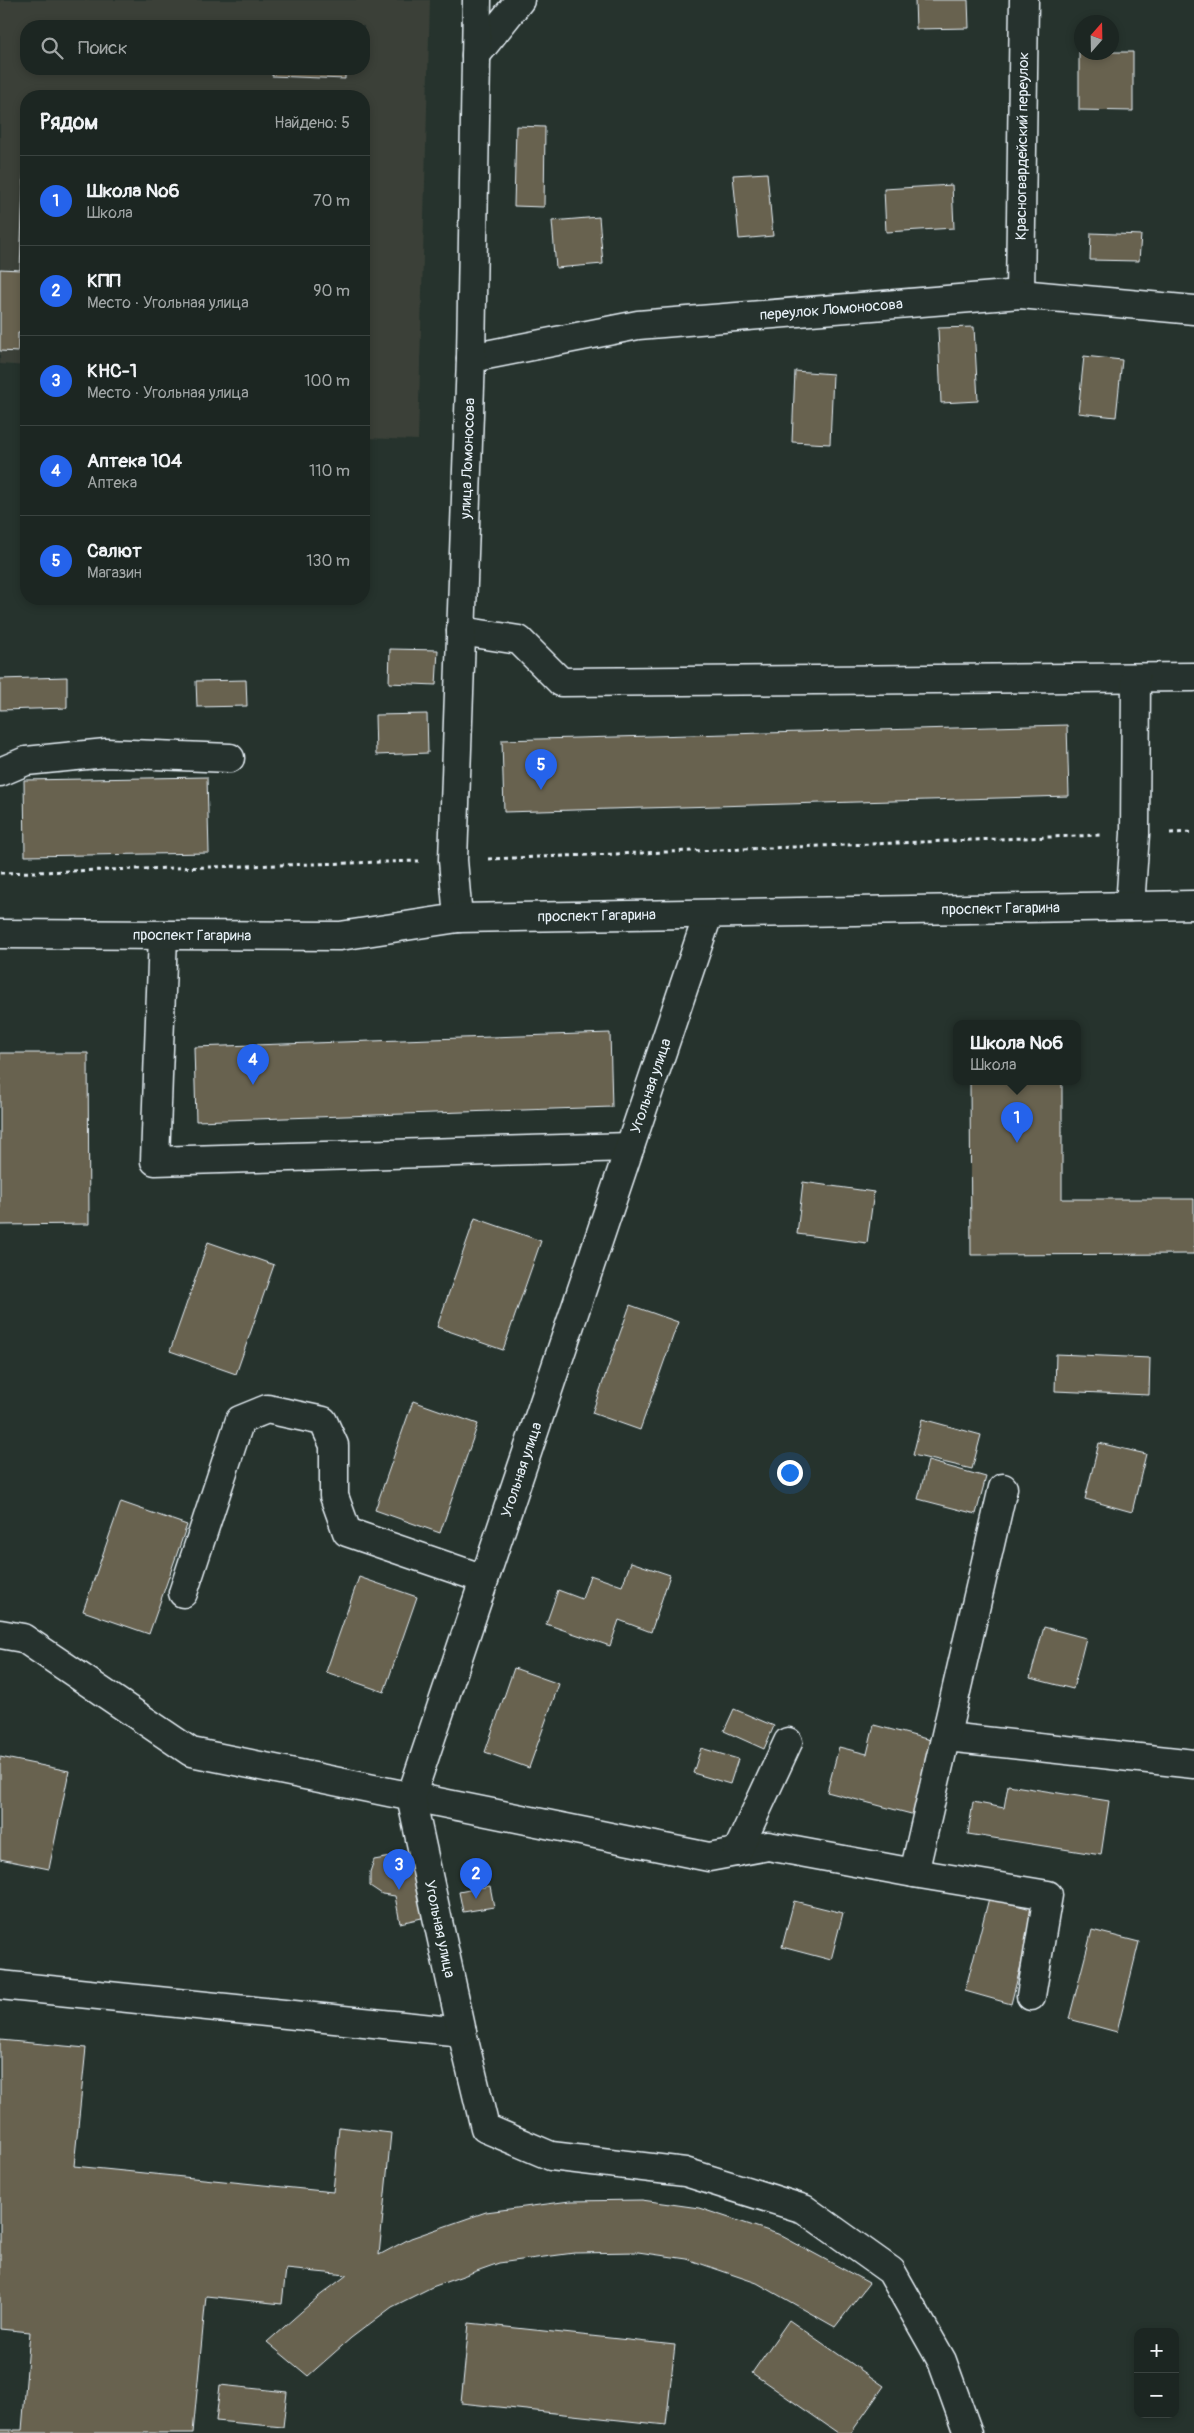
<!DOCTYPE html>
<html lang="ru">
<meta charset="utf-8">
<style>
:root{--surface:#1c2622;--page:#29322f;--text:#f1f3f6;--muted:#a0a5a5;--line:#3a4340;--accent:#2563eb}
body{margin:0;font-family:Pangolin,sans-serif;background:var(--page);color:var(--text)}
.controls{position:absolute;right:15px;bottom:15px;display:grid;overflow:hidden;border-radius:10px;box-shadow:0 2px 8px #0003}
.controls button{width:45px;height:45px;display:grid;place-items:center;padding:0;border:0;border-bottom:1px solid var(--line);background:var(--surface);color:var(--text);font:25px sans-serif}
.compass{position:absolute;left:1074px;top:15px;width:45px;height:45px;border-radius:50%;background:var(--surface);box-shadow:0 2px 8px #0003;rotate:20deg}
.you{position:absolute;left:789px;top:1472px;width:18px;height:18px;margin:-12px;border:4px solid #fff;border-radius:50%;background:#1a73e8;box-shadow:0 0 0 8px #1a73e833}
.badge{display:grid;place-items:center;width:32px;height:32px;border-radius:50%;background:var(--accent);color:#fff;font-size:16px;font-weight:700}
.pin{position:absolute;translate:-50% -41px;filter:drop-shadow(0 1px 2px #0008)}
.pin::after{content:'';position:absolute;top:26px;width:18px;height:15px;background:inherit;clip-path:polygon(0 0,100% 0,50% 100%)}
.popup{position:absolute;left:953px;top:1020px;width:128px;height:65px;box-sizing:border-box;display:grid;place-content:center;border-radius:10px;background:var(--surface);filter:drop-shadow(0 1px 4px #0005);font-size:16px;white-space:nowrap;color:var(--muted)}
.popup b{font-size:19px;color:var(--text)}
.popup::after{content:'';position:absolute;left:50%;top:100%;margin-left:-10px;border:10px solid transparent;border-top-color:var(--surface)}
.list{margin:0;padding:0;list-style:none}
h2{display:flex;justify-content:space-between;align-items:center;height:65px;margin:0;padding:0 20px;font-size:21px}
h2 small{font-size:16px;font-weight:400;color:var(--muted)}
.list li{display:grid;grid-template-columns:32px 1fr auto;gap:15px;align-items:center;box-sizing:border-box;height:90px;padding:0 20px;border-top:1px solid var(--line)}
.list b{display:block;font-size:19px;white-space:nowrap}
.list p{margin:0;font-size:16px;white-space:nowrap;color:var(--muted)}
.list em{font-size:16px;font-style:normal;color:var(--muted)}
.icon{flex:none;width:28px;height:28px;fill:none;stroke:currentColor;stroke-width:2;stroke-linecap:round;stroke-linejoin:round}
.map{position:relative;flex:none;width:1194px;height:2433px;overflow:hidden}
.search{position:absolute;background:var(--surface);box-shadow:0 2px 8px #0003;left:20px;top:20px;width:350px;height:55px;display:flex;align-items:center;gap:12px;box-sizing:border-box;padding:0 18px;border-radius:20px;color:var(--muted);font-size:19px}
.panel{position:absolute;background:var(--surface);box-shadow:0 2px 8px #0003;left:20px;top:90px;width:350px;height:515px;border-radius:20px}
.map>svg:first-child{display:block}
.built{fill:#3a4138;fill-rule:evenodd}
.building{fill:#676250;stroke:#e8f1f8}
.lines{fill:none;stroke-linecap:round;stroke-linejoin:round}
.minor-casing{stroke:#e8f1f8;stroke-width:31}
.major-casing{stroke:#e8f1f8;stroke-width:31}
.path{stroke:#e8f1f8;stroke-width:3;stroke-dasharray:4 4;stroke-linecap:butt}
.minor{stroke:#26332d;stroke-width:28}
.major{stroke:#26332d;stroke-width:28}
.labels{text-anchor:middle;stroke-width:4.5;stroke-linejoin:round;paint-order:stroke}
.street-label{font-size:15px;fill:#e8f1f8;stroke:#26332d}
</style>
<div class="map">
<svg width="1194" height="2433" viewBox="0 0 1194 2433">
<rect width="100%" height="100%" fill="#26332d"/>
<filter id="ink" filterUnits="userSpaceOnUse"><feTurbulence type="fractalNoise" baseFrequency=".02" numOctaves="2"/><feDisplacementMap in="SourceGraphic" scale="10" xChannelSelector="R" yChannelSelector="G"/><feConvolveMatrix kernelMatrix="1 2 1 2 8 2 1 2 1" color-interpolation-filters="sRGB"/></filter>
<g filter="url(#ink)">
<path class="built" d="M0 0H430L418 440 364 438V96H26V366L0 364ZM26 26H364V69H26Z"/>
<path class="building" d="M915 0H968L969 28 916 29Z
M1079 52H1133V111L1079 110Z
M273 69H345V79L272 76Z
M26 104V333H18V352L0 351V269L20 270Z
M516 126 545 127 544 207 514 206Z
M767 173 773 236 739 239 733 175Z
M952 185 954 228 886 232 884 189Z
M599 217 603 264 556 268 552 221Z
M1091 233 1141 235 1139 261 1090 260Z
M974 327 978 401 941 403 938 328Z
M1084 356 1122 360 1116 417 1078 413Z
M795 371 833 374 830 444 792 442Z
M390 649 438 650 436 685 389 683Z
M67 677V708L0 710V679Z
M246 680 247 706 197 707 196 681Z
M427 714 428 753 376 755 375 715Z
M1067 725 1069 796 504 812 502 740Z
M207 777 209 853 25 856 24 780Z
M610 1033 612 1107 196 1121 194 1047Z
M0 1053H88L89 1224 0 1225Z
M970 1082H1062V1199H1194V1254L971 1255Z
M803 1182 874 1192 867 1243 797 1234Z
M475 1218 541 1241 503 1350 437 1327Z
M208 1242 274 1265 236 1374 170 1351Z
M630 1305 678 1322 640 1430 592 1413Z
M1056 1354 1150 1358 1149 1395 1055 1391Z
M413 1401 478 1424 440 1533 375 1510Z
M922 1419 981 1435 972 1469 913 1455Z
M1099 1443 1146 1454 1132 1512 1085 1499Z
M928 1461 986 1477 976 1514 918 1499Z
M121 1502 187 1525 149 1634 83 1611Z
M631 1562 670 1575 651 1632 619 1620 610 1646 546 1624 558 1590 582 1599 590 1575 622 1586Z
M359 1577 417 1597 384 1692 326 1672Z
M1044 1627 1086 1638 1073 1689 1030 1678Z
M514 1668 559 1684 529 1768 485 1752Z
M734 1709 774 1726 764 1749 724 1731Z
M874 1725 938 1742 919 1816 827 1792 839 1747 867 1754Z
M701 1748 738 1759 730 1784 693 1773Z
M0 1757 69 1771 49 1869 0 1859Z
M1008 1785 1109 1801 1101 1855 968 1834 973 1802 1004 1808Z
M414 1853 426 1917 400 1923 395 1896 382 1894 370 1886V1872L374 1860Z
M490 1886 494 1907 463 1912 459 1892Z
M989 1898 1035 1910 1011 2004 965 1991Z
M794 1901 843 1913 831 1960 782 1947Z
M1092 1930 1139 1942 1117 2032 1069 2019Z
M0 2040 86 2048 74 2166 333 2192 339 2127 391 2133 379 2255 411 2238 486 2212 570 2201 642 2200 699 2208 778 2234 869 2283 835 2327 757 2283 687 2259 638 2252 574 2253 499 2263 432 2287 392 2307 351 2338 308 2376 267 2342 318 2297 347 2275 286 2269 282 2304 206 2296 193 2433H0V2430H22L30 2332 0 2329Z
M789 2320 884 2386 851 2433H838L752 2373Z
M469 2323 675 2345 666 2425 461 2403Z
M220 2385 287 2392 283 2427 216 2421Z"/>
<g class="lines">
<g class="minor-casing">
<g id="minor">
<path d="M476 55 520 0"/>
<path id="s1" d="M1020 294 1024 0"/>
<path id="s2" d="M471 358 638 325 1020 294 1194 310"/>
<path d="M461 631 519 640 561 682 1194 677"/>
<path d="M0 772 26 761 106 753 230 758"/>
<path d="M1130 906 1135 834 1136 678"/>
<path id="s3" d="M458 918 453 860 471 358 477 0"/>
<path d="M163 935 155 1161 630 1147"/>
<path d="M183 1593 240 1420 267 1409 323 1421 334 1445V1496L347 1532 484 1579"/>
<path d="M0 1634 23 1638 191 1752 709 1857 768 1846 914 1873 1048 1895 1031 1996"/>
<path d="M947 1737 1194 1764"/>
<path d="M737 1852 788 1742"/>
<path d="M914 1873 1003 1488"/>
<path d="M0 1985 462 2032 485 2128 551 2156 685 2172 804 2209 891 2271 942 2361 968 2433"/>
<path id="s4" d="M462 2032 411 1797 708 915"/>
</g>
</g>
<g class="major-casing">
<g id="major">
<path id="s5" d="M0 934 340 936 458 918 1194 905"/>
</g>
</g>
<path class="path" d="M1170 833 1194 832
M488 859 1101 835
M0 873 419 861"/>
<use href="#minor" class="minor"/>
<use href="#major" class="major"/>
</g>
</g>
<g class="labels">
<g class="street-label">
<text dy="5" stroke="none"><textPath href="#s1" startOffset="148">Красногвардейский переулок</textPath></text>
<text dy="5" stroke="none"><textPath href="#s2" startOffset="364">переулок Ломоносова</textPath></text>
<text dy="5" stroke="none"><textPath href="#s3" startOffset="460">улица Ломоносова</textPath></text>
<text dy="5" stroke="none"><textPath href="#s5" startOffset="1002">проспект Гагарина</textPath></text>
<text dy="5" stroke="none"><textPath href="#s5" startOffset="598">проспект Гагарина</textPath></text>
<text dy="5" stroke="none"><textPath href="#s5" startOffset="192">проспект Гагарина</textPath></text>
<text dy="5" stroke="none"><textPath href="#s4" startOffset="991">Угольная улица</textPath></text>
<text dy="5" stroke="none"><textPath href="#s4" startOffset="586">Угольная улица</textPath></text>
<text transform="translate(440 1929) rotate(78)" y="5">Угольная улица</text>
</g>
</g>
</svg>
<div class="controls">
<button>+</button>
<button>−</button>
</div>
<svg class="compass" viewBox="-18 -18 36 36"><path d="M0-13l5 13h-10z" fill="#e53935"/><path d="M0 13l5-13h-10z" fill="#a0a5a5"/></svg>
<div class="you"></div>
<div class="pin badge" style="left:1017px;top:1143px">1</div>
<div class="popup"><b>Школа №6</b>Школа</div>
<div class="pin badge" style="left:476px;top:1899px">2</div>
<div class="pin badge" style="left:399px;top:1890px">3</div>
<div class="pin badge" style="left:253px;top:1085px">4</div>
<div class="pin badge" style="left:541px;top:790px">5</div>
<div class="search"><svg class="icon" aria-label="search" viewBox="0 0 24 24"><circle cx="10" cy="10" r="6"/><path d="M15 15l6 6"/></svg>Поиск</div>
<section class="panel">
<h2>Рядом<small>Найдено: 5</small></h2>
<ul class="list">
<li><span class="badge">1</span><div><b>Школа №6</b><p>Школа</p></div><em>70 m</em></li>
<li><span class="badge">2</span><div><b>КПП</b><p>Место · Угольная улица</p></div><em>90 m</em></li>
<li><span class="badge">3</span><div><b>КНС-1</b><p>Место · Угольная улица</p></div><em>100 m</em></li>
<li><span class="badge">4</span><div><b>Аптека 104</b><p>Аптека</p></div><em>110 m</em></li>
<li><span class="badge">5</span><div><b>Салют</b><p>Магазин</p></div><em>130 m</em></li>
</ul>
</section>
</div>
